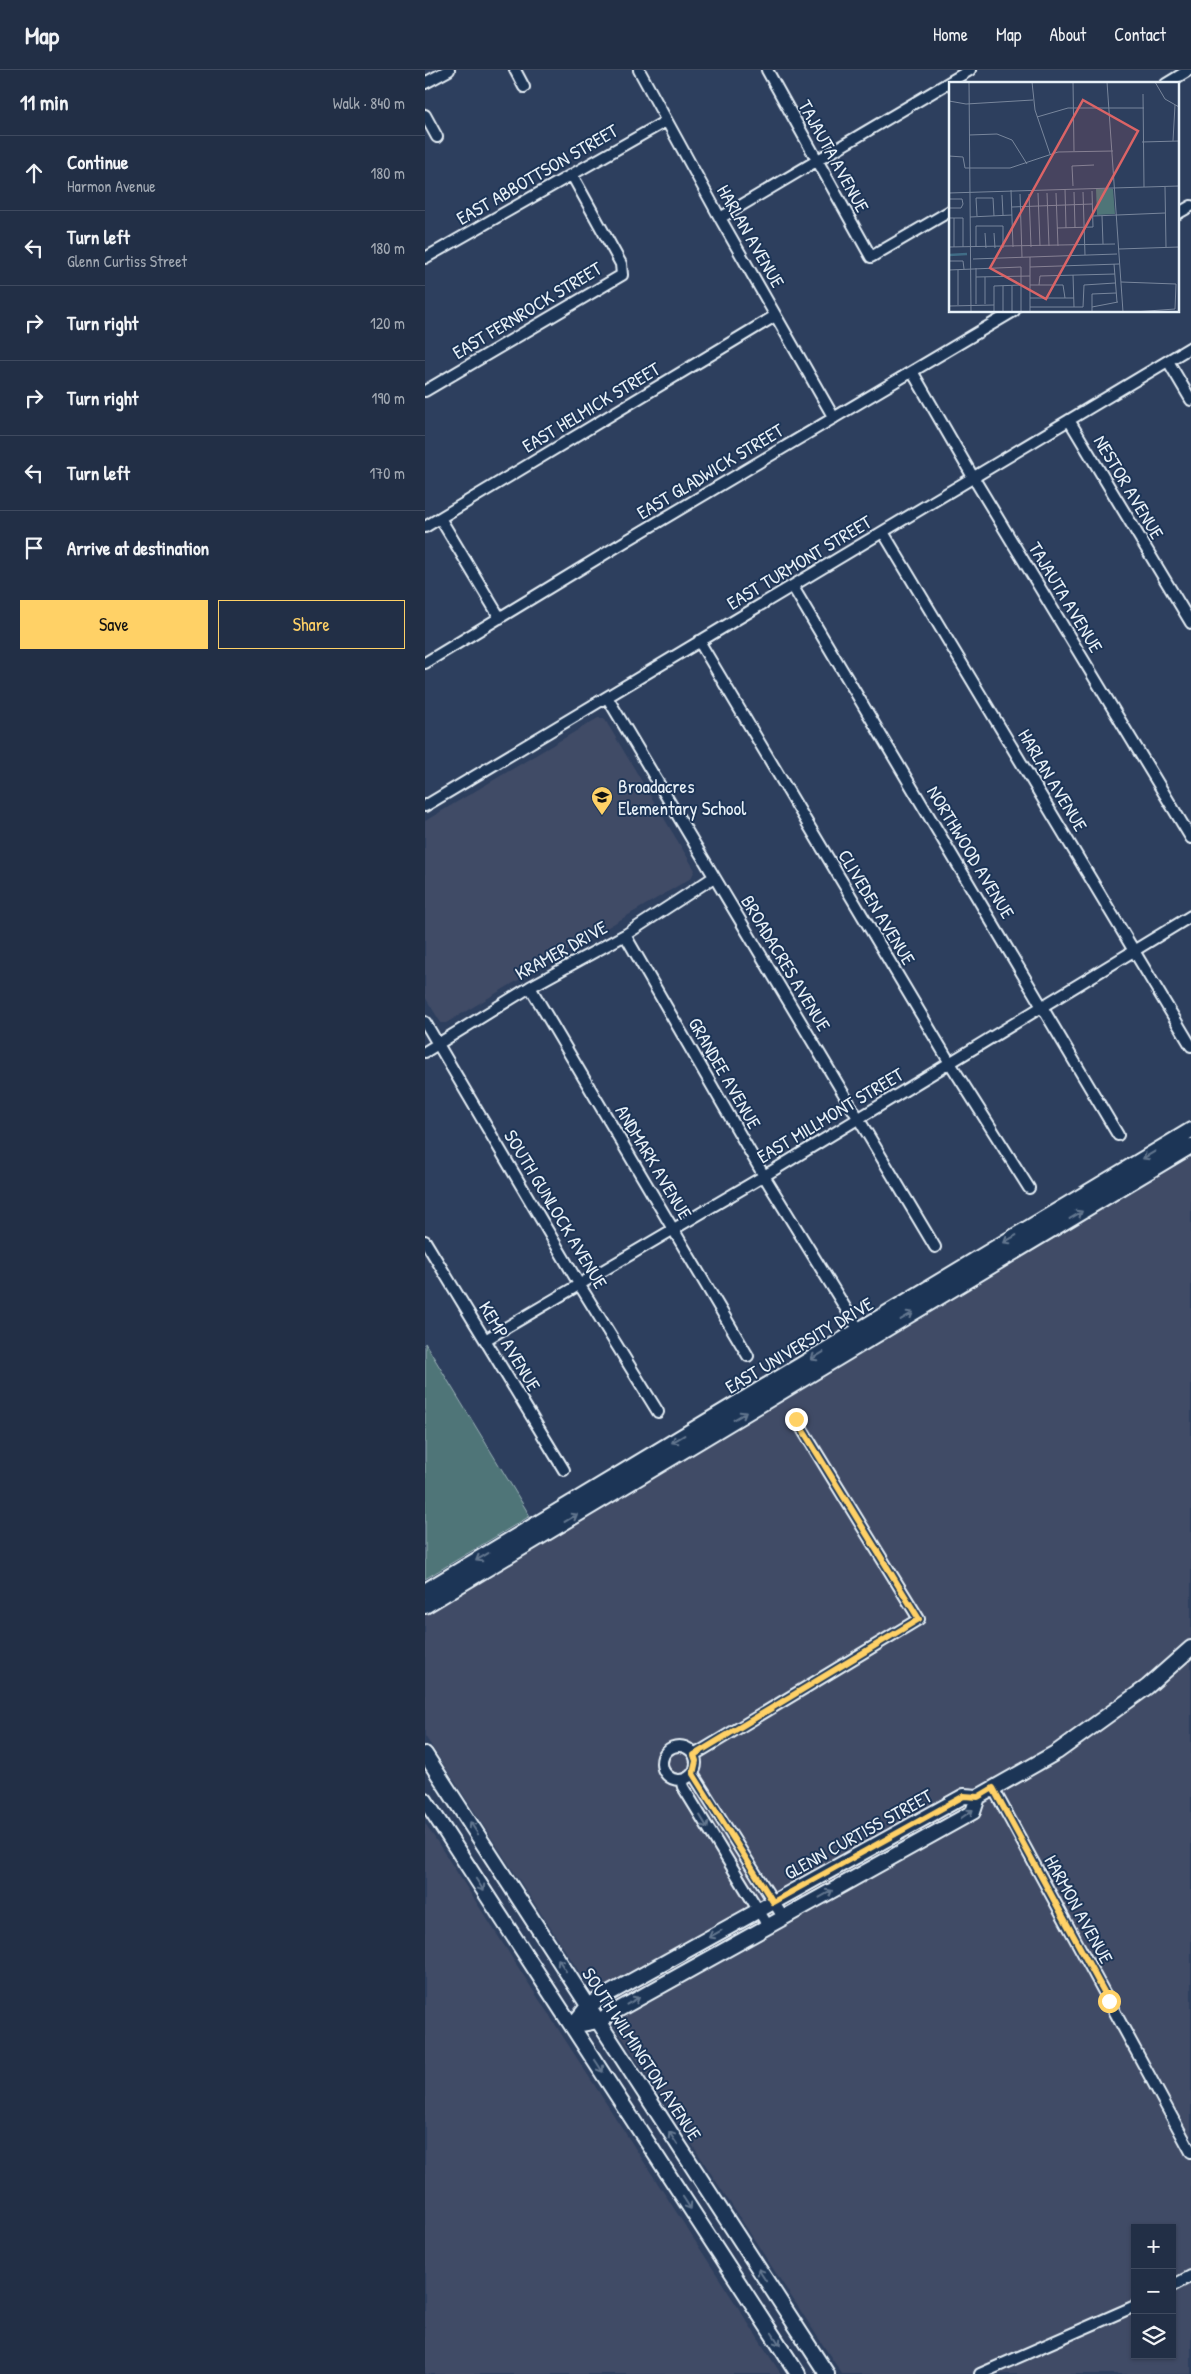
<!DOCTYPE html>
<meta charset="utf-8">
<style>
:root{--surface:#222f46;--page:#2e3b51;--text:#f1f3f6;--muted:#a2a9b3;--line:#3f4a5f;--accent:#ffd166}
body{margin:0;font-family:"Patrick Hand",sans-serif;background:var(--page);color:var(--text)}
.controls{position:absolute;right:15px;bottom:15px;display:grid;overflow:hidden;border-radius:0px;box-shadow:0 1px 4px #0004}
.controls button{width:45px;height:45px;display:grid;place-items:center;padding:0;border:0;border-bottom:1px solid var(--line);background:var(--surface);color:var(--text);font:25px sans-serif}
.stop{position:absolute;width:15px;height:15px;margin:-11px;border:4px solid #ffd166;border-radius:50%;background:#fff}
.stop.end{background:#ffd166;border-color:#fff;box-shadow:0 1px 5px #0008}
.list{margin:0;padding:0;list-style:none}
h2{display:flex;justify-content:space-between;align-items:center;height:65px;margin:0;padding:0 20px;font-size:21px}
h2 small{font-size:16px;font-weight:400;color:var(--muted)}
.list li{display:grid;grid-template-columns:32px 1fr auto;gap:15px;align-items:center;box-sizing:border-box;height:75px;padding:0 20px;border-top:1px solid var(--line)}
.list b{display:block;font-size:19px;white-space:nowrap}
.list p{margin:0;font-size:16px;white-space:nowrap;color:var(--muted)}
.list em{font-size:16px;font-style:normal;color:var(--muted)}
.actions{display:flex;gap:10px;padding:15px 20px}
.actions a{flex:1;padding:11px 0;border:1px solid var(--accent);border-radius:0px;text-align:center;font-size:18px;color:var(--accent)}
.actions .main{background:var(--accent);color:#111}
.icon{flex:none;width:28px;height:28px;fill:none;stroke:currentColor;stroke-width:2;stroke-linecap:round;stroke-linejoin:round}
.map{position:relative;flex:none;width:766px;height:2304px;overflow:hidden}
header{display:flex;align-items:center;gap:30px;box-sizing:border-box;height:70px;padding:0 25px;background:var(--surface);border-bottom:1px solid var(--line)}
header strong{font-size:24px}
nav{display:flex;gap:28px;margin-inline-start:auto;font-size:18px}
main{display:flex}
aside{flex:1;background:var(--surface)}
.map>svg:first-child{display:block}
.built{fill:#404b66;fill-rule:evenodd}
.green{fill:#4f7578;stroke:#9cb3b8}
.lines{fill:none;stroke-linecap:round;stroke-linejoin:round}
.street-casing{stroke:#e8f1f8;stroke-width:14}
.secondary-casing{stroke:#e8f1f8;stroke-width:18}
.street{stroke:#1d3557;stroke-width:10}
.secondary{stroke:#1d3557;stroke-width:14}
.oneway{stroke:#64778f}
.route{stroke:#ffd166;stroke-width:6}
.labels{text-anchor:middle;stroke-width:4;stroke-linejoin:round;paint-order:stroke}
.street-label{font-size:19px;fill:#e8f1f8;stroke:#1d3557}
.poi-label{font-size:19px;fill:#e8f1f8;stroke:#1d3557;text-anchor:start}
.inset-river{fill:none;stroke:#406c86;stroke-width:2.5}
.inset-road{fill:none;stroke:#78869c;stroke-width:1}
.view{fill:#db6466;fill-opacity:0.15;stroke:#db6466;stroke-width:2.5}
.inset-edge{fill:none;stroke:#e8f1f8;stroke-width:2.5}
</style>
<header>
<strong>Map</strong>
<nav><a>Home</a><a>Map</a><a>About</a><a>Contact</a></nav>
</header>
<main>
<aside>
<h2>11 min<small>Walk · 840 m</small></h2>
<ul class="list">
<li><svg class="icon" aria-label="ahead" viewBox="0 0 24 24"><path d="M12 20V5M6 11l6-6 6 6"/></svg><div><b>Continue</b><p>Harmon Avenue</p></div><em>180 m</em></li>
<li><svg class="icon" aria-label="left" viewBox="0 0 24 24"><path d="M17 20v-9H6M10 6l-5 5 5 5"/></svg><div><b>Turn left</b><p>Glenn Curtiss Street</p></div><em>180 m</em></li>
<li><svg class="icon" aria-label="right" viewBox="0 0 24 24"><path d="M7 20v-9h11M14 6l5 5-5 5"/></svg><div><b>Turn right</b></div><em>120 m</em></li>
<li><svg class="icon" aria-label="right" viewBox="0 0 24 24"><path d="M7 20v-9h11M14 6l5 5-5 5"/></svg><div><b>Turn right</b></div><em>190 m</em></li>
<li><svg class="icon" aria-label="left" viewBox="0 0 24 24"><path d="M17 20v-9H6M10 6l-5 5 5 5"/></svg><div><b>Turn left</b></div><em>170 m</em></li>
<li><svg class="icon" aria-label="arrive" viewBox="0 0 24 24"><path d="M6 21V4h12l-3 4 3 4H6"/></svg><div><b>Arrive at destination</b></div></li>
</ul>
<div class="actions"><a class="main">Save</a><a>Share</a></div>
</aside>
<div class="map">
<svg width="766" height="2304" viewBox="0 0 766 2304">
<rect width="100%" height="100%" fill="#2d3f5e"/>
<filter id="ink" filterUnits="userSpaceOnUse"><feTurbulence type="fractalNoise" baseFrequency=".02" numOctaves="2"/><feDisplacementMap in="SourceGraphic" scale="10" xChannelSelector="R" yChannelSelector="G"/><feConvolveMatrix kernelMatrix="1 2 1 2 8 2 1 2 1" color-interpolation-filters="sRGB"/></filter>
<g filter="url(#ink)">
<path class="built" d="M173 648H179L270 800 266 808 21 953H16L0 927V751Z
M766 1087V2304H417L0 1666V1546ZM710 2158H747V2285H710Z
M0 1753 356 2304H0Z"/>
<path class="green" d="M0 1273 105 1446 0 1509Z"/>
<g class="lines">
<g class="street-casing">
<path id="street" d="M90 0 99 17
M214 0 295 148 409 348
M342 0 446 187 525 141
M0 13 24 0
M741 14 764 0
M0 45 12 67
M752 144 766 136
M295 148 545 0
M0 188 241 51
M743 291 766 330
M488 303 548 407 766 768
M0 321 197 205 196 194 147 105
M644 350 766 553
M15 448 75 548
M0 457 350 246
M458 462 766 976
M368 517 693 1065
M274 571 525 993 604 1118
M0 593 201 471 589 241
M182 627 510 1177
M0 736 766 277
M200 865 339 1106 434 1260
M105 917 323 1286
M0 952 154 1214 233 1342
M0 982 105 917 200 865 289 807
M0 1171 139 1400
M60 1270 339 1106 766 846
M237 1693a17 17 0 1 1 34 0a17 17 0 1 1-34 0Z
M269 1685 494 1549 371 1349
M268 1704 358 1847
M256 1710 258 1717 343 1856
M568 1718 766 2082
M747 2216 766 2206
M555 2304 710 2236"/>
</g>
<g class="secondary-casing">
<path id="secondary" d="M0 1521 766 1060
M0 1536 766 1076
M0 1684 402 2304
M0 1730 373 2304
M147 1956 163 1936 185 1923 539 1726 553 1727 632 1682 722 1617 766 1578
M147 1956 173 1951 548 1742 553 1727"/>
</g>
<use href="#street" class="street"/>
<use href="#secondary" class="secondary"/>
</g>
<defs><path id="oneway-shaft" d="M-6 0H5M1.5-3L5.5 0L1.5 3" fill="none" stroke-width="1.6" stroke-linecap="round" stroke-linejoin="round" transform="scale(1.25)"/></defs>
<g class="oneway">
<use href="#oneway-shaft" transform="translate(724 1085) rotate(149)"/>
<use href="#oneway-shaft" transform="translate(651 1145) rotate(-31)"/>
<use href="#oneway-shaft" transform="translate(585 1169) rotate(149)"/>
<use href="#oneway-shaft" transform="translate(482 1246) rotate(-31)"/>
<use href="#oneway-shaft" transform="translate(392 1286) rotate(149)"/>
<use href="#oneway-shaft" transform="translate(315 1346) rotate(-31)"/>
<use href="#oneway-shaft" transform="translate(253 1369) rotate(149)"/>
<use href="#oneway-shaft" transform="translate(146 1448) rotate(-31)"/>
<use href="#oneway-shaft" transform="translate(57 1487) rotate(149)"/>
<use href="#oneway-shaft" transform="translate(542 1744) rotate(-35)"/>
<use href="#oneway-shaft" transform="translate(279 1752) rotate(59)"/>
<use href="#oneway-shaft" transform="translate(49 1758) rotate(-123)"/>
<use href="#oneway-shaft" transform="translate(55 1815) rotate(57)"/>
<use href="#oneway-shaft" transform="translate(401 1824) rotate(-29)"/>
<use href="#oneway-shaft" transform="translate(290 1864) rotate(151)"/>
<use href="#oneway-shaft" transform="translate(137 1895) rotate(-123)"/>
<use href="#oneway-shaft" transform="translate(208 1931) rotate(-29)"/>
<use href="#oneway-shaft" transform="translate(174 1996) rotate(57)"/>
<use href="#oneway-shaft" transform="translate(248 2068) rotate(-123)"/>
<use href="#oneway-shaft" transform="translate(262 2133) rotate(57)"/>
<use href="#oneway-shaft" transform="translate(337 2205) rotate(-123)"/>
<use href="#oneway-shaft" transform="translate(351 2269) rotate(57)"/>
</g>
</g>
<g class="lines" filter="url(#ink)">
<path class="route" d="M371 1349 494 1549 269 1685 271 1691 268 1704 348 1832 539 1726 553 1727 568 1718 684 1931"/>
</g>
<defs>
<g id="school-pin" transform="scale(1.125)"><path d="M0 17L-7.5 6A9.5 9.5 0 1 1 7.5 6Z" fill="#ffd166" stroke="#1d3557"/><path d="M0-5L7-2L0 1L-7-2ZM-4 1L0 2.5L4 1V4Q0 6-4 4Z" fill="#111"/></g>
</defs>
<g fill-rule="evenodd">
<use href="#school-pin" x="177" y="727"/>
</g>
<g class="labels">
<g class="street-label">
<text transform="translate(409 86) rotate(61)" y="7">TAJAUTA AVENUE</text>
<text transform="translate(112 104) rotate(-30)" y="7">EAST ABBOTTSON STREET</text>
<text transform="translate(326 166) rotate(60)" y="7">HARLAN AVENUE</text>
<text transform="translate(102 240) rotate(-31)" y="7">EAST FERNROCK STREET</text>
<text transform="translate(166 337) rotate(-31)" y="7">EAST HELMICK STREET</text>
<text transform="translate(285 401) rotate(-31)" y="7">EAST GLADWICK STREET</text>
<text transform="translate(704 417) rotate(59)" y="7">NESTOR AVENUE</text>
<text transform="translate(374 492) rotate(-31)" y="7">EAST TURMONT STREET</text>
<text transform="translate(641 527) rotate(59)" y="7">TAJAUTA AVENUE</text>
<text transform="translate(628 710) rotate(59)" y="7">HARLAN AVENUE</text>
<text transform="translate(546 782) rotate(59)" y="7">NORTHWOOD AVENUE</text>
<text transform="translate(452 837) rotate(59)" y="7">CLIVEDEN AVENUE</text>
<text transform="translate(136 880) rotate(-29)" y="7">KRAMER DRIVE</text>
<text transform="translate(361 893) rotate(59)" y="7">BROADACRES AVENUE</text>
<text transform="translate(300 1003) rotate(60)" y="7">GRANDEE AVENUE</text>
<text transform="translate(405 1045) rotate(-31)" y="7">EAST MILLMONT STREET</text>
<text transform="translate(229 1092) rotate(59)" y="7">ANDMARK AVENUE</text>
<text transform="translate(131 1139) rotate(59)" y="7">SOUTH GUNLOCK AVENUE</text>
<text transform="translate(374 1275) rotate(-31)" y="7">EAST UNIVERSITY DRIVE</text>
<text transform="translate(85 1276) rotate(59)" y="7">KEMP AVENUE</text>
<text transform="translate(433 1764) rotate(-29)" y="7">GLENN CURTISS STREET</text>
<text transform="translate(654 1839) rotate(61)" y="7">HARMON AVENUE</text>
<text transform="translate(217 1984) rotate(57)" y="7">SOUTH WILMINGTON AVENUE</text>
</g>
<g class="poi-label">
<text x="193" y="723">Broadacres<tspan x="193" dy="22">Elementary School</tspan></text>
</g>
</g>
<g transform="translate(524 12)">
<rect width="230" height="230" fill="#2d3f5e"/>
<path d="M147 107H164L166 132 148 133Z" fill="#4f7578"/>
<path class="inset-river" d="M0 173 18 172"/>
<path class="inset-road" d="M20 0 22 230M83 0 86 28 101 72M124 0 125 69M158 0 174 230M206 0 216 17 230 25M194 12 195 105M0 19 17 22 84 18M88 35 119 26H195M20 53 48 52 63 58 78 82M224 59 226 23M193 60 230 59M0 74 14 75 16 86H61L109 70 164 69M124 104 123 84 145 83M216 105 217 165M116 107 117 146M62 108 64 165M125 110 126 146M134 110 136 173M0 111 230 104M89 111 91 164M98 111 100 164M107 111 109 164M71 112 73 175M80 112 82 165M53 113 54 133M0 117H13L14 122 12 126H0M63 125 143 122M28 134 27 116H44L45 134M144 134 216 131M153 134 154 162M21 135 63 133M0 136H14V165M108 146 144 145 143 109M36 151 37 166M45 151 46 166M0 165 166 162M5 165V136M27 165V144H54V166M170 167 230 165M81 175V230M24 177 168 172M0 179H14L15 187M165 182 168 220M81 185 170 182M27 186V222M0 188 72 185V230M9 188V223M124 193 125 225M27 195 81 194M36 195V222M172 200 227 202 226 227 185 230M81 203H114L116 216M90 203 91 194 166 192M54 204V230M63 204V230M81 216H125M0 224 45 223M81 225H134L135 203 166 201M143 225 169 220M45 230V204L72 203M143 230V212L167 211"/>
<path class="view" d="M134 18 189 49 97 217 41 186Z"/>
<rect width="230" height="230" class="inset-edge"/>
</g>
</svg>
<div class="controls">
<button>+</button>
<button>−</button>
<button><svg class="icon" aria-label="layers" viewBox="0 0 24 24"><path d="M12 4l9 5-9 5-9-5zM3 14l9 5 9-5"/></svg></button>
</div>
<div class="stop" style="left:684px;top:1931px"></div>
<div class="stop end" style="left:371px;top:1349px"></div>
</div>
</main>
